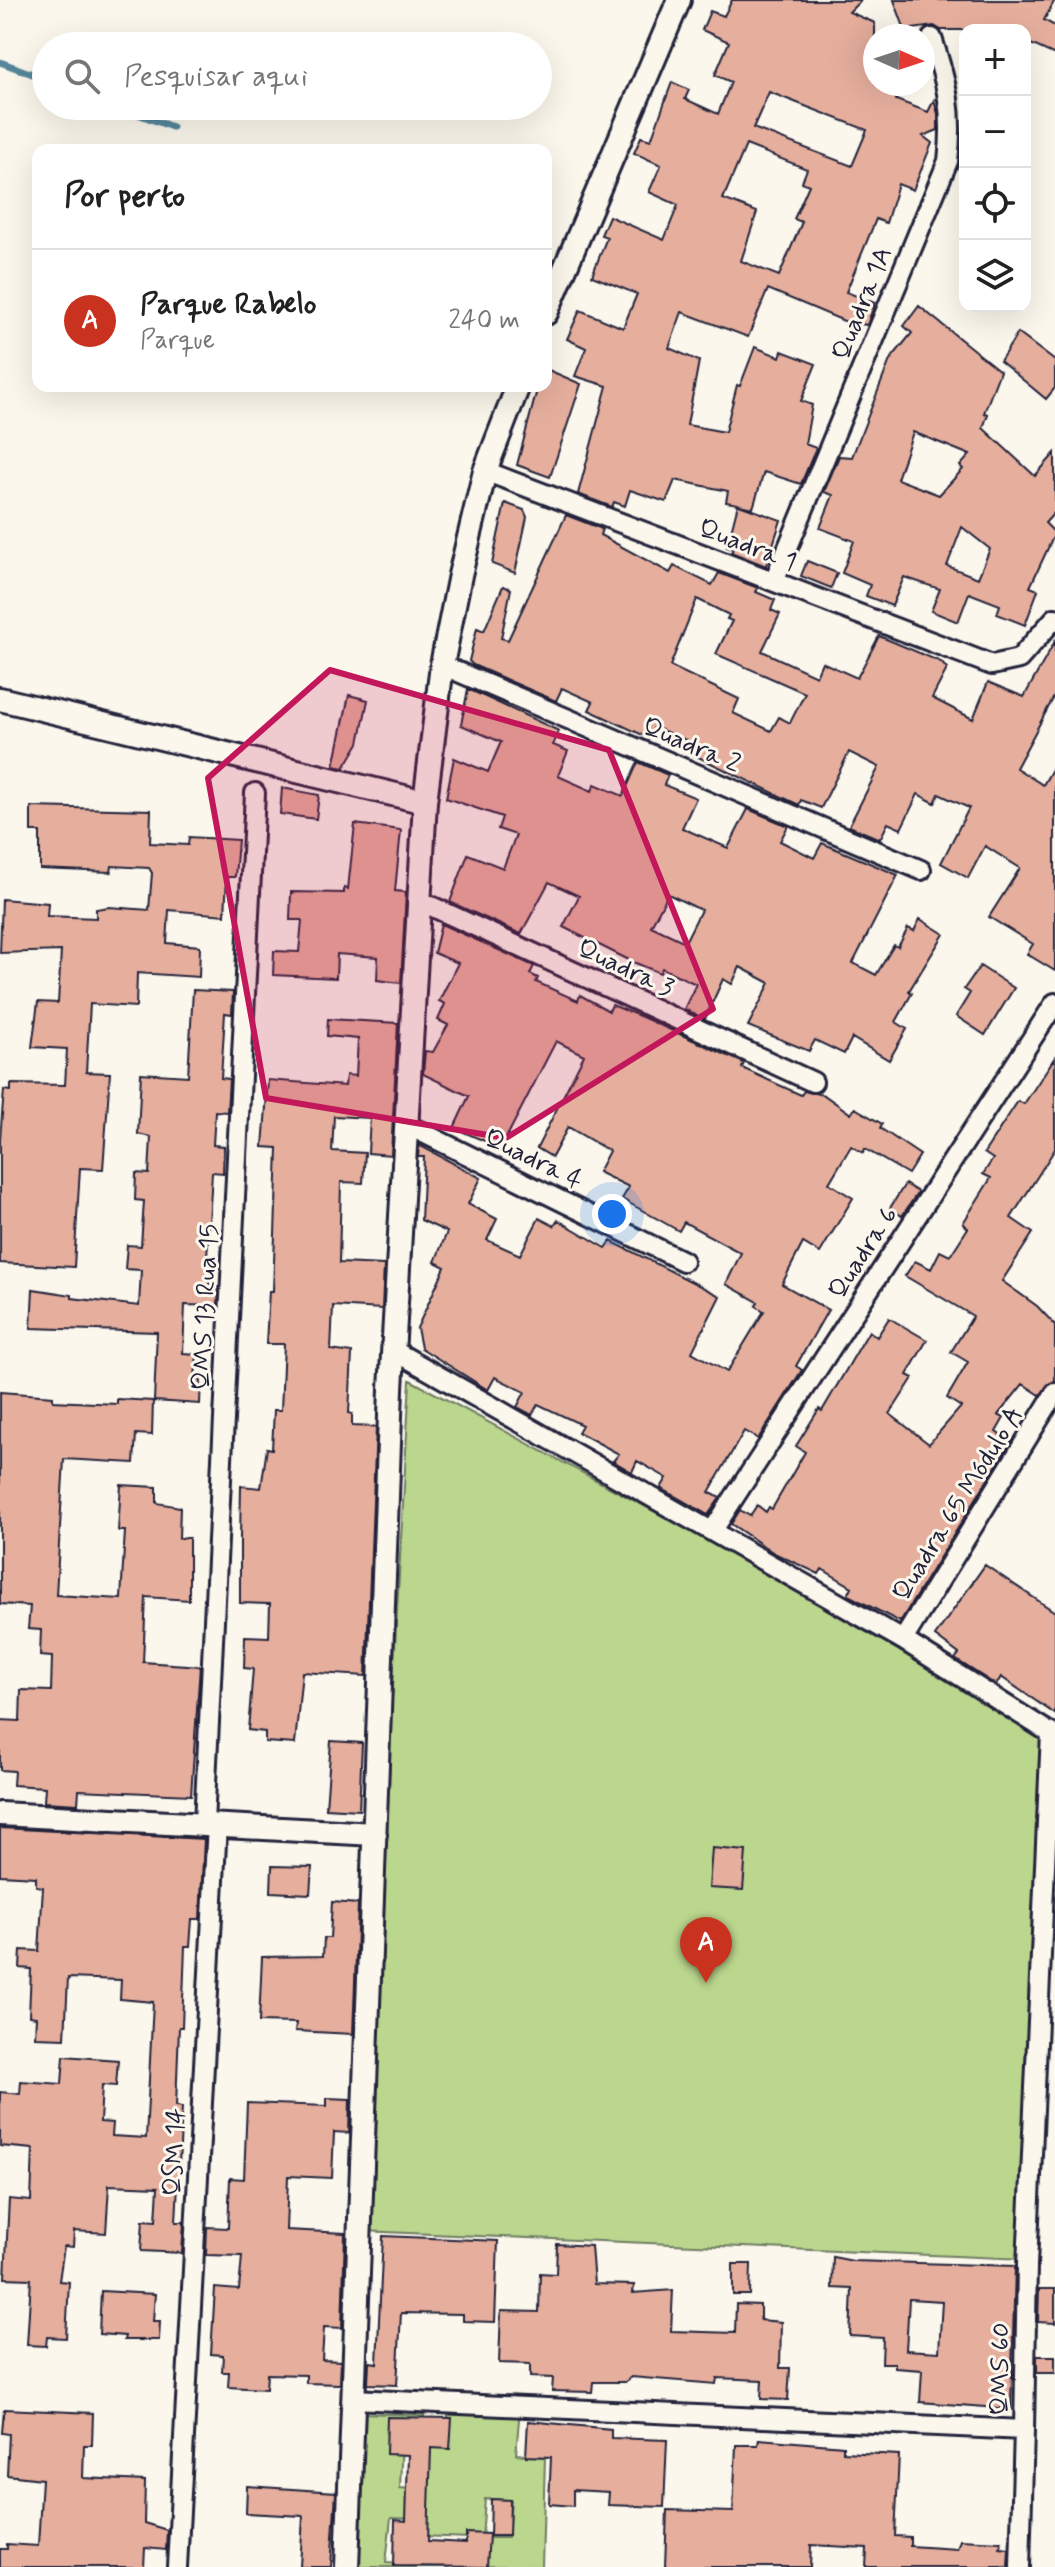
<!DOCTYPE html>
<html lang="pt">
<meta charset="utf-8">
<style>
:root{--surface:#fff;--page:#f2f2f2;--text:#222;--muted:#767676;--line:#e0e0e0;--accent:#c8321e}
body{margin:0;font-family:Mynerve,sans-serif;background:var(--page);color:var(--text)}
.controls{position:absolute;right:24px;top:24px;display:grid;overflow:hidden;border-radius:16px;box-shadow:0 8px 32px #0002}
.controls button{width:72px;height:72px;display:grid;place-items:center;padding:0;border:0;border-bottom:2px solid var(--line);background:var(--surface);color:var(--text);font:40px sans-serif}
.compass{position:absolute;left:863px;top:24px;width:72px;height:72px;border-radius:50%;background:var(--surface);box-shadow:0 8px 32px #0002;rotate:93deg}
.you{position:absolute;left:612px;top:1214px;width:28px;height:28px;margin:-20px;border:6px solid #fff;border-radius:50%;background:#1a73e8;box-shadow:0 0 0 12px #1a73e833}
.badge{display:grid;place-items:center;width:52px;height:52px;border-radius:50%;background:var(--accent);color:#fff;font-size:26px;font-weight:700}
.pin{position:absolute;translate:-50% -66px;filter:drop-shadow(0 2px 4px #0008)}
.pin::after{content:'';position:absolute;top:42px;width:28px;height:24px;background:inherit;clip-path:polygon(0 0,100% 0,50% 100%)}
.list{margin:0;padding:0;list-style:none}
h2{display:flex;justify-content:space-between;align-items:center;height:104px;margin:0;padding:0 32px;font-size:34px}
h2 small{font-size:26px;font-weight:400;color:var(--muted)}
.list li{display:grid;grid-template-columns:52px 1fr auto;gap:24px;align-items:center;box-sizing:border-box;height:144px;padding:0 32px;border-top:2px solid var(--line)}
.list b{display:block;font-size:30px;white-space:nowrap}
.list p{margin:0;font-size:26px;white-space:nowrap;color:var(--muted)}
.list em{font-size:26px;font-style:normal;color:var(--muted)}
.icon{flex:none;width:44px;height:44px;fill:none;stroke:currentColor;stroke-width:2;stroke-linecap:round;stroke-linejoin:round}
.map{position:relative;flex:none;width:1055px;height:2567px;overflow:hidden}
.search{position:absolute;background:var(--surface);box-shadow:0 8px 32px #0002;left:32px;top:32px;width:520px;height:88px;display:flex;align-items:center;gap:20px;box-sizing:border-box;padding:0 28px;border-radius:44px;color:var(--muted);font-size:30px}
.panel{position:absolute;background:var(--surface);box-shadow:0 8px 32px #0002;left:32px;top:144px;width:520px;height:248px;border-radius:16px}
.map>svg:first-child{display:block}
.green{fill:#bbd68d;stroke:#6e7c64;stroke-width:2;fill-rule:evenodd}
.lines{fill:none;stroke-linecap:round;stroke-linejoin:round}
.stream{stroke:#57869a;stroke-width:7}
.building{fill:#e6af9d;stroke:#22223b;stroke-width:2;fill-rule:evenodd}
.minor-casing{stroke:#22223b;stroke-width:24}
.tertiary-casing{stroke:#22223b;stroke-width:28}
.minor{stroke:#fbf7ec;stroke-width:18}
.tertiary{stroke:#fbf7ec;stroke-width:22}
.marked{fill:#c2185b;fill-opacity:0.2;stroke:#c2185b;stroke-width:6;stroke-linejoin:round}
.labels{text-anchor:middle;stroke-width:6;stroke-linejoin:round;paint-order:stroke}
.street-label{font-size:26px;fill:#22223b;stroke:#fbf7ec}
</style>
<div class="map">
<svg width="1055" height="2567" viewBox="0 0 1055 2567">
<rect width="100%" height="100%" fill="#fbf7ec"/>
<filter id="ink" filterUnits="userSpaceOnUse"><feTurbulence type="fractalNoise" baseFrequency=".0125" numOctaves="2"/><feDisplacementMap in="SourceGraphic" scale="16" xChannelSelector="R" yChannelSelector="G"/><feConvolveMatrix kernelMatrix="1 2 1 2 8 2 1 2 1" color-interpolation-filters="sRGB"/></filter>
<g filter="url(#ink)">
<path class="green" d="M410 1380 698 1535 1046 1735 1025 2259 362 2231Z
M449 2406 520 2408 516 2454 545 2457 542 2567 482 2566 470 2538 420 2536 421 2519 391 2518 386 2563 450 2567H350L360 2413 424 2415 426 2441 446 2439ZM402 2439 423 2490 400 2488ZM485 2499 511 2500 508 2538H482Z"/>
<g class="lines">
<path class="stream" d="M0 62 46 79
M117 106 172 127"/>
</g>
<path class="building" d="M732 0H861L849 12 875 23V84H903L896 100 928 112 934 100 938 114V130L923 136 932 143 913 190 898 184 886 223 876 219 846 292 875 303 867 325 844 321 768 289 748 337 682 312 669 348 699 361 687 425 725 432 737 385 740 386 755 347 780 357 782 351 816 364 801 401 812 405 805 444 816 448 801 484 764 472 753 508 739 505 781 520 766 566 731 552 733 549 727 547 738 504 726 502 728 491 675 480 666 502 630 490 625 506 614 502 612 507 578 494 607 386 575 376 586 348 567 339 580 310 623 328 637 294 592 276 607 237 601 235 609 216 664 240 678 205 649 192 661 165 634 153 641 137 651 140 672 82 689 90 685 99 718 114 731 82 715 75 729 42 702 30 710 11 724 16ZM769 92 867 130 852 166 753 128ZM746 145 807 169 802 182 809 185 794 219 802 222 779 276 741 261 757 212 723 199Z
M894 0H1055L1044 20 1055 26V55L1031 44 1025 55V30H941L934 26 905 30Z
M919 306 1000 371 984 413 988 414 983 428 1035 476 1055 453V512L1045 523 1055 533 1030 587 1038 590 1025 625 997 614 1000 605 969 593 958 622 931 611 940 589 904 577 892 606 866 596 870 585 842 573 854 541 820 528 833 495 824 492 839 456 852 457 890 360 912 333 904 326ZM913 432 970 455 960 466 963 469 939 495 897 479ZM962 527 990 549 978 578 947 566Z
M1018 333 1055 361V388L1046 399 1000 361Z
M546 369 581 384 550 477 517 465 538 386H546Z
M505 503 524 510 527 517 515 573 492 564Z
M566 515 602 529 600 535 670 573 674 566 712 585 719 573 758 588 756 592 775 600 771 610 780 614 762 651 816 676 822 662 857 678 879 636 941 662 947 669 932 698 973 719 988 682 1024 697 1055 641V695L1016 768 1043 785 1055 764V971L1027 954 1033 944 989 917 1020 868 985 846 968 878 941 863 969 808 939 794 935 803 918 794 901 829 888 823 880 839 849 826 879 767 849 752 821 808 801 800 799 805 694 755 698 745 654 727 649 738 589 710 593 702 562 688 556 701 473 665 469 661 477 628 484 631 503 586 511 589 501 638 508 640ZM697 599 729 615 727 619 732 621 716 654 805 693 790 723 779 717 771 731 733 713 739 699 670 666Z
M807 561 837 573 831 588 801 576Z
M468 689 559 731 553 745 568 751 558 776 592 791 595 784 623 796 638 762 668 775 664 785 696 798 682 828 728 848 748 809 788 826 780 841 814 858 822 843 898 875 853 963 876 975 894 945 898 947 908 928 914 931 920 919 944 934 909 991 912 993 896 1022 907 1029 889 1060 852 1038 844 1054 815 1040 809 1051 748 1026 770 983 740 967 732 984 723 979 705 1019 684 1009 696 984 662 968 660 973 633 962 563 927 579 896 549 882 521 934 450 902 468 854 503 868 516 835 498 829 502 817 446 798 454 758 488 772 501 742 461 725ZM668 894 701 910 685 942 651 926Z
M349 695 368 700 359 743 344 768 334 766Z
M282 788 319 795 316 819 280 814Z
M31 807 151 810 150 843 188 845 189 837 238 840 235 877H227L225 915 169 910 167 943 200 946 199 977 137 973 136 1007 90 1004 86 1072 110 1073 103 1169 80 1168 74 1267 0 1263V1139L4 1090 11 1091V1084L65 1085 67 1049 32 1047 38 1002 58 1003 61 951 0 953 2 899 48 903 47 916 96 918V909L109 907 149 910 152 873 149 868 112 866 111 872 40 869V832H31Z
M355 824 401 830 395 891 406 892 401 983 377 980 378 957 337 954 336 978 273 975 274 951 299 952 302 920H290L291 892 344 893V888L348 889Z
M441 924 534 966 530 974 538 978 536 982 578 1001 580 995 609 1011 612 1005 642 1017 744 1063 742 1068 801 1095 804 1091 824 1095 851 1114 855 1108 882 1124 880 1128 920 1155 908 1174 865 1149 863 1153 851 1146 829 1183 853 1198 820 1253 803 1243 782 1284 828 1310 796 1366 802 1370 758 1439 744 1431 709 1492 720 1498 708 1515 661 1488 667 1478 637 1461 632 1472 613 1461 619 1454 578 1432 582 1425 538 1404 532 1415 517 1407 525 1392 495 1377 488 1390 421 1348 417 1328 445 1267 435 1262 447 1232 421 1220 424 1157H418L419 1145 481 1178 468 1204 497 1219 487 1240 520 1255 539 1218 554 1226 558 1220 606 1248 611 1241 720 1296 692 1352 727 1372 764 1311 756 1306 758 1302 726 1284 741 1253 684 1222 679 1231 622 1199 629 1187 598 1172 609 1151 568 1127 552 1157 537 1148 584 1055 556 1041 501 1148 454 1128 469 1096 423 1074 425 1051 433 1052 448 1025 438 1020 445 1004 439 1001 458 963 434 953Z
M980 966 1014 988 985 1035 956 1016 970 993 964 989Z
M193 990 233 992 232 1014 225 1013 221 1078 229 1079 227 1112 215 1111 213 1145 224 1146 223 1173 212 1172 206 1275H210L209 1287H219L218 1306 185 1305 183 1353 197 1354 195 1379H201L200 1404 154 1401 157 1332 31 1328 33 1289 72 1295V1298L139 1306 141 1270 125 1269 127 1245 141 1246 144 1201 135 1200 136 1173 149 1174 151 1137 138 1134 141 1073 188 1076Z
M328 1019 398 1023 391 1155 368 1153 370 1118 334 1116 332 1151 365 1153 363 1183 341 1182 339 1263 384 1265 382 1309 333 1306 331 1350 352 1353 349 1413 352 1414V1426L376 1427 366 1676 302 1672 295 1744 265 1742V1732L248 1730 253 1669 244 1668 245 1636 269 1637 270 1604 240 1603V1538L241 1486 261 1488 267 1448 272 1449 274 1410H281L284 1344H266L269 1291H273L278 1148 263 1147 268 1080 345 1086 346 1075 356 1076 358 1039 327 1036Z
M1055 1057V1149L1011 1218 1033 1233 1002 1281 1037 1306 1055 1325V1380L1040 1395 1023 1384 998 1415 1004 1418 996 1432 1011 1442 900 1622 848 1595 852 1587 822 1569 819 1574 774 1553 731 1524 740 1510 750 1516 757 1505 766 1512 769 1507 772 1509 805 1452 796 1446 819 1409 822 1411 869 1331 877 1337 889 1318 927 1340 907 1375 913 1378 890 1414 929 1444 961 1407 947 1398 968 1362 951 1352 973 1316 905 1276 915 1261 931 1269 940 1251 950 1256 968 1228 963 1223 991 1178 983 1174 993 1159 984 1153 1018 1101 1024 1104Z
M905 1184 918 1192 902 1216 890 1208Z
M0 1392 53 1396V1401L117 1404V1399L153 1401 152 1435 136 1434 134 1463 64 1459 56 1595 121 1599 125 1531H118L121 1485 157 1487V1503L180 1507 179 1538H189V1600L146 1597 143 1662 200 1666 191 1795 79 1790 78 1804 44 1802 45 1787 13 1785 14 1771 0 1770V1720L20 1721 21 1690 51 1691 52 1657 40 1656 41 1630 28 1629 30 1606 0 1604Z
M985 1565 1055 1612V1714L1001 1677 996 1685 955 1659 959 1654 935 1636Z
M331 1741 362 1743 359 1810 326 1808Z
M0 1828 204 1839 200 1919H192L190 1946H185L182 2027H179L176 2106 182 2107 176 2222H184L182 2253 141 2251 143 2220 156 2221 158 2187 109 2185 106 2233 74 2231 73 2247 64 2246 59 2281 69 2282 66 2338 47 2337 46 2346 27 2345 31 2279 5 2278 9 2199 31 2201 33 2149 0 2146V2092L20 2094 21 2081 62 2084 64 2056 118 2060 116 2086 102 2085 100 2122 113 2123 112 2136 146 2138 153 2002 120 1999 121 1980 68 1978 65 2038 35 2037 36 2017 29 2016 31 1969 20 1968 21 1950 39 1951 43 1887 36 1886V1877L0 1875Z
M712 1848 746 1851 743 1890 709 1888Z
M272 1866 312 1867 310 1894 271 1892Z
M332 1902 358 1904 353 2034 295 2031 296 2023 259 2022 262 1957 323 1956 324 1938H330Z
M327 2098 350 2099 349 2133 334 2132 332 2178 288 2176 286 2230 345 2233 342 2328 324 2327 322 2360 341 2361 340 2384 306 2383V2375L267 2374 266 2389 228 2387 229 2372H222L223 2355 211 2354 215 2288 239 2290 242 2256 206 2255 207 2227 228 2228 230 2178 244 2179 247 2103 327 2106Z
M383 2236 498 2241 495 2322 463 2321V2314L401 2313 397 2385 368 2384 369 2362 377 2363Z
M557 2244 591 2246 594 2284 634 2285 633 2293 673 2290 671 2331 735 2333 736 2304 760 2305V2320L781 2322 780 2368H790L788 2400 761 2399 762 2380 717 2378 716 2384 631 2377 625 2382H593L592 2392 552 2391 553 2378 530 2377V2364L499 2363 501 2311 539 2312 540 2273 556 2274Z
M833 2257 853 2261 1015 2266 1011 2409 920 2402 922 2370 895 2368V2363H882L883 2338 850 2336 852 2289 832 2288ZM909 2299 942 2301 939 2352 906 2350Z
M733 2264H751L750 2295H733Z
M1039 2289H1055V2323L1038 2322Z
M101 2291 155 2294 153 2321H160L159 2340H124L125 2336 99 2334Z
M1037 2356H1055V2373H1037Z
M4 2409 93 2413 92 2445H84L83 2478 145 2481 144 2523 167 2530 166 2550 145 2548 144 2567H0V2549H7V2544L38 2546 42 2479 7 2475 9 2434 2 2433Z
M387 2417 452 2418 450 2449 431 2448 428 2541 466 2543V2533L489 2534 487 2567 394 2566 395 2520 406 2521 408 2455 386 2454Z
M528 2421 611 2429V2438L667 2440 664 2507 608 2505 609 2492 573 2490V2506L549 2504 551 2457 526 2456Z
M759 2439 843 2446V2452L899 2455 895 2536 910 2537V2546L957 2549 960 2540 1001 2542 1000 2548 1009 2549 1008 2567H866L867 2548 811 2545 810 2567H665L667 2510 733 2512 736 2445H758Z
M247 2486 336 2492 331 2567H300L303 2516 246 2513Z
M491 2499 510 2500 509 2536H490Z"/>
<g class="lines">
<g class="minor-casing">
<path id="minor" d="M485 471 992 665 1019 659 1055 618
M774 581 948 161C954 112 947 84 932 38
M442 665 921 870
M418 900 813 1082
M405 1124 683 1261
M393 1350 903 1640 1055 1736
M713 1530 1055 1003
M903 1640 1055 1393
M204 1823 255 793
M353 2399 1024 2430 1027 2265 1051 1733
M177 2567 217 1824
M1020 2567 1024 2430"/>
</g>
<g class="tertiary-casing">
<path id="tertiary" d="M546 313 679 0
M0 699 425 802
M0 1814 375 1834
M347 2567 391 1389 425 802 442 665 460 575 485 471 518 386"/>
</g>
<use href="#minor" class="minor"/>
<use href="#tertiary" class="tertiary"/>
</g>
</g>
<path class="marked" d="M330 670 609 750 713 1009 506 1138 266 1098 208 778Z"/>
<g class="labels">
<g class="street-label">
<text transform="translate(861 303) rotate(-68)" y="9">Quadra 1A</text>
<text transform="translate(748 544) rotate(21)" y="9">Quadra 1</text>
<text transform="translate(692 744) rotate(23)" y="9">Quadra 2</text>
<text transform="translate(626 967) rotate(25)" y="9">Quadra 3</text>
<text transform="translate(534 1158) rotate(26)" y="9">Quadra 4</text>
<text transform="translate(862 1252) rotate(-57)" y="9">Quadra 6</text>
<text transform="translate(204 1307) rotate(-87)" y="9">QMS 13 Rua 15</text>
<text transform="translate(957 1503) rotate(-58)" y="9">Quadra 65 Módulo A</text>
<text transform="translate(173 2152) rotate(-87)" y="9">QSM 14</text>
<text transform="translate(999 2369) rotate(-89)" y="9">QMS 60</text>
</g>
</g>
</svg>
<div class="controls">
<button>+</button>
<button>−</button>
<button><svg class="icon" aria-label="locate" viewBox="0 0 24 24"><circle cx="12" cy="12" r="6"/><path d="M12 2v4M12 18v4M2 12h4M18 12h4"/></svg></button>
<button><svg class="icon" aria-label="layers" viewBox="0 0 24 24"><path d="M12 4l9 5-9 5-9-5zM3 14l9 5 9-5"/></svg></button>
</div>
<svg class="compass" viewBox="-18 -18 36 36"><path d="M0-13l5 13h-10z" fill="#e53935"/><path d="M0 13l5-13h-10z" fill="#767676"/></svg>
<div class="you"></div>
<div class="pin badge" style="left:706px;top:1983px">A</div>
<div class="search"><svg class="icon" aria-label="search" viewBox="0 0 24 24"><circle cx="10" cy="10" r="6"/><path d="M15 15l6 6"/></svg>Pesquisar aqui</div>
<section class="panel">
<h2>Por perto<small></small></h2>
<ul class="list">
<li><span class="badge">A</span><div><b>Parque Rabelo</b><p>Parque</p></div><em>240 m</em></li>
</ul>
</section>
</div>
